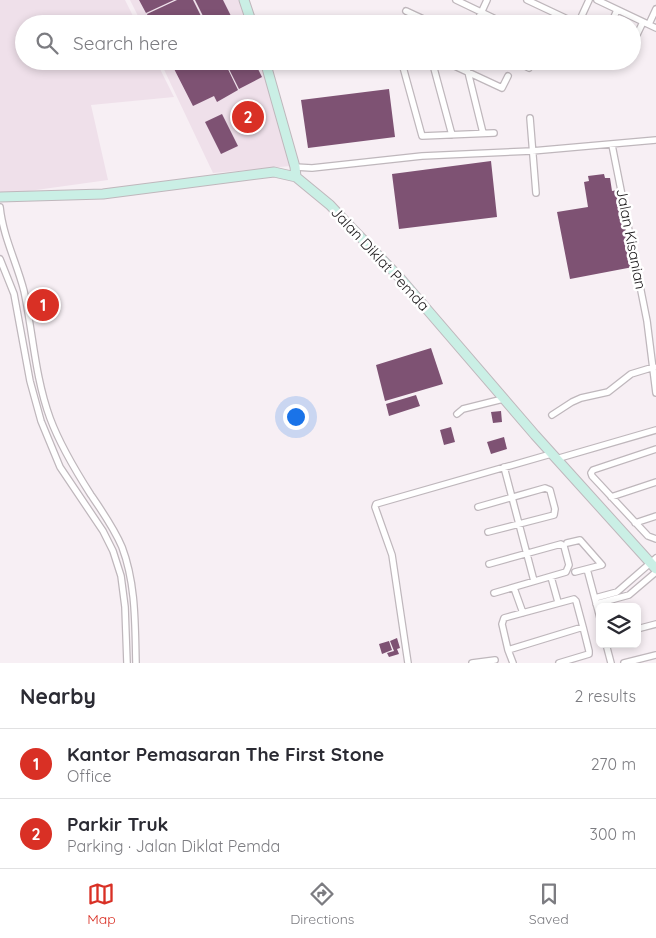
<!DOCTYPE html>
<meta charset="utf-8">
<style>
:root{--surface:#fff;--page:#f7f7f7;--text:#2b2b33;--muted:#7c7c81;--line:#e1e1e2;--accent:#d93025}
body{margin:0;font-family:Quicksand,sans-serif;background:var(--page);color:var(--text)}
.controls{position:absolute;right:15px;bottom:15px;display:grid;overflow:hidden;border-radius:8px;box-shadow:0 2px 8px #0003}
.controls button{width:45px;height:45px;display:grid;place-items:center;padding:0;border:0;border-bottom:1px solid var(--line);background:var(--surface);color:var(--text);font:25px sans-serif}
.you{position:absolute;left:295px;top:416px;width:18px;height:18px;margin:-12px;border:4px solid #fff;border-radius:50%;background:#1a73e8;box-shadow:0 0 0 8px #1a73e833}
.badge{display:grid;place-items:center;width:32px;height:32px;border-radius:50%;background:var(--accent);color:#fff;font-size:16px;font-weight:700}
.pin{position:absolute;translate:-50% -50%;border:2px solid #fff;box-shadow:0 1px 5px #0006}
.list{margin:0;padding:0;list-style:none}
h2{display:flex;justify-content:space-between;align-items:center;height:65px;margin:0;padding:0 20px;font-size:21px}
h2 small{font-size:16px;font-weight:400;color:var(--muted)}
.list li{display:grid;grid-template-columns:32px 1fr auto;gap:15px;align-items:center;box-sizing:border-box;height:70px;padding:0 20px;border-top:1px solid var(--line)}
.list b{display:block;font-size:19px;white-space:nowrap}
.list p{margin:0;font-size:16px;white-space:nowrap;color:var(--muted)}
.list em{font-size:16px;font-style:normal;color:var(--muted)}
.icon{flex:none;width:28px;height:28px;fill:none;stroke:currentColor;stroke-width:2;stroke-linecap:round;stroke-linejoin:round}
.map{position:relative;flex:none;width:656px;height:663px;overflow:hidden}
.search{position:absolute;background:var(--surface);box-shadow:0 2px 8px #0003;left:15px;right:15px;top:15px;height:55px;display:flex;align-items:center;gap:12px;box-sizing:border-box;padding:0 18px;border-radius:28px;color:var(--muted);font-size:19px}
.sheet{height:205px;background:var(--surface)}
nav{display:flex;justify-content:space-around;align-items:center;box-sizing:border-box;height:70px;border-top:1px solid var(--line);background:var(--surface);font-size:14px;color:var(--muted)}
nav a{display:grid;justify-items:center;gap:2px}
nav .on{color:var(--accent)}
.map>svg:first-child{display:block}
.built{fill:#efe0ea}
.building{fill:#7e5273}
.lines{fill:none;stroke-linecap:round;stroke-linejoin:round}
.street-casing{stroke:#bfb7bc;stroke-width:8}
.secondary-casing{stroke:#bfb7bc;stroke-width:11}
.street{stroke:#fff;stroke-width:5.5}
.secondary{stroke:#caefe5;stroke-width:9}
.labels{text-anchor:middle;stroke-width:5;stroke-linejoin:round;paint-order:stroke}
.street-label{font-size:15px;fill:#1d1a1c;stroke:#fff}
</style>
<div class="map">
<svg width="656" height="663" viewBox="0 0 656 663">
<rect width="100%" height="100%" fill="#f7eff4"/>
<path class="built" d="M0 0H125L137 24H24V61H156L174 97 91 105 108 180 0 195Z
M130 0H242L250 24H142Z
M160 61H261L291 166 213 173Z"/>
<path class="building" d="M139 0H174L146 13Z
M177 0H193L205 24H151L147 14Z
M195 0H223L235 24H207Z
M170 61H224L238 90 217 102 214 96 193 106Z
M225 61H254L262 77 239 89Z
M389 89 395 137 308 148 301 100Z
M222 114 238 146 221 154 205 122Z
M491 161 497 217 399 229 392 174Z
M604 174 605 178H610L612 191 618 190 633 267 570 279 557 212 588 207 584 182 589 181 588 176Z
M47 289 53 317 39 320 32 293Z
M431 348 443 384 385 401 376 365Z
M416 395 420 406 389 416 386 404Z
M501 411 502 422 493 423 491 412Z
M451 427 455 442 444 445 440 430Z
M504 437 507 449 491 454 487 442Z
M397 638 400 648 397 649 399 654 389 657 387 653 394 651 390 641Z
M389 641 392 650 382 654 379 644Z"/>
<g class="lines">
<g class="street-casing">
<path id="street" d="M456 0 506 24
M527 0 578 24
M597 0 656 28
M406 11 434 24
M476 24 487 0
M578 24 589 0
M611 24 617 10
M649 24 656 9
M632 45 643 22
M432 61 452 135
M444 61 502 88 508 76
M515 61 529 68
M403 67 422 136 494 133
M468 72 483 133
M530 118 536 193
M612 145 647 321 656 393
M295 167 312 168 422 156 532 151 656 140
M0 207C3 237 17 263 24 291 33 333 35 377 50 418 60 445 75 470 91 495 102 511 114 528 122 547 136 584 135 624 136 663
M0 259 14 294 30 381 41 421 60 467 103 531 113 551 121 576 125 607 127 663
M457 414 463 409 503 399
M552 415 572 402 581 398 608 392 631 374 654 367
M656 449 593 470 591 473 592 476 648 536 656 539
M556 459 656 430
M504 467 534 581
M611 497 656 482
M478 507 545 488 550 490 555 509 554 515 488 532
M635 523 656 516
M567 543 580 540 602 565 575 572
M489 564 561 544 564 546 569 565 566 572 494 593
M587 569 600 618
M551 577 558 602
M514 588 523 613
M595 598 617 592 656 558
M574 599 576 601 583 627 508 650 502 624 504 618Z
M596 604 629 595 656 572
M637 629 656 624
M606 644 611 663
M508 650 513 663
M408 663 392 555 375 507 376 504 551 454
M472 663 495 660
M559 663 589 654V651L583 627
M624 663 656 655"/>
</g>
<g class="secondary-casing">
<path id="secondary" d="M244 0 252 24
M265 61 295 167 296 177
M0 197 103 194 274 172 296 177 330 205 344 220 400 278 535 435 656 569"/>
</g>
<use href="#street" class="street"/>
<use href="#secondary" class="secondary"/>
</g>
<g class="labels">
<g class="street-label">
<text transform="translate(631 239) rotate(79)" y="5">Jalan Kisanian</text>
<text transform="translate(380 259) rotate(47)" y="5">Jalan Diklat Pemda</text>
</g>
</g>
</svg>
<div class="controls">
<button><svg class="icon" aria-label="layers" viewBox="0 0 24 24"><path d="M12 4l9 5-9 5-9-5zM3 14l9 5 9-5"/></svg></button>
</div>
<div class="you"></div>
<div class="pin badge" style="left:43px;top:305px">1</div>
<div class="pin badge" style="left:248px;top:117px">2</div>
<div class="search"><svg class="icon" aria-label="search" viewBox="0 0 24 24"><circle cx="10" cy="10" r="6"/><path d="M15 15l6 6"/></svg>Search here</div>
</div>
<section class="sheet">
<h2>Nearby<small>2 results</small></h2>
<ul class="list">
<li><span class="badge">1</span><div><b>Kantor Pemasaran The First Stone</b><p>Office</p></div><em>270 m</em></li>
<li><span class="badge">2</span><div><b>Parkir Truk</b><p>Parking · Jalan Diklat Pemda</p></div><em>300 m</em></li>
</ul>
</section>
<nav>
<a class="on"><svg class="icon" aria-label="map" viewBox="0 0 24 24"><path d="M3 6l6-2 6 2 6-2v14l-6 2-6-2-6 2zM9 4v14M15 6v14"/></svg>Map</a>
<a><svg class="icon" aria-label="directions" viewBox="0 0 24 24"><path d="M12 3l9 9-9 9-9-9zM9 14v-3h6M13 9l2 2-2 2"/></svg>Directions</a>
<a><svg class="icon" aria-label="saved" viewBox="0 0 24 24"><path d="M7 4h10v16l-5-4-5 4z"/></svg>Saved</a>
</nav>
